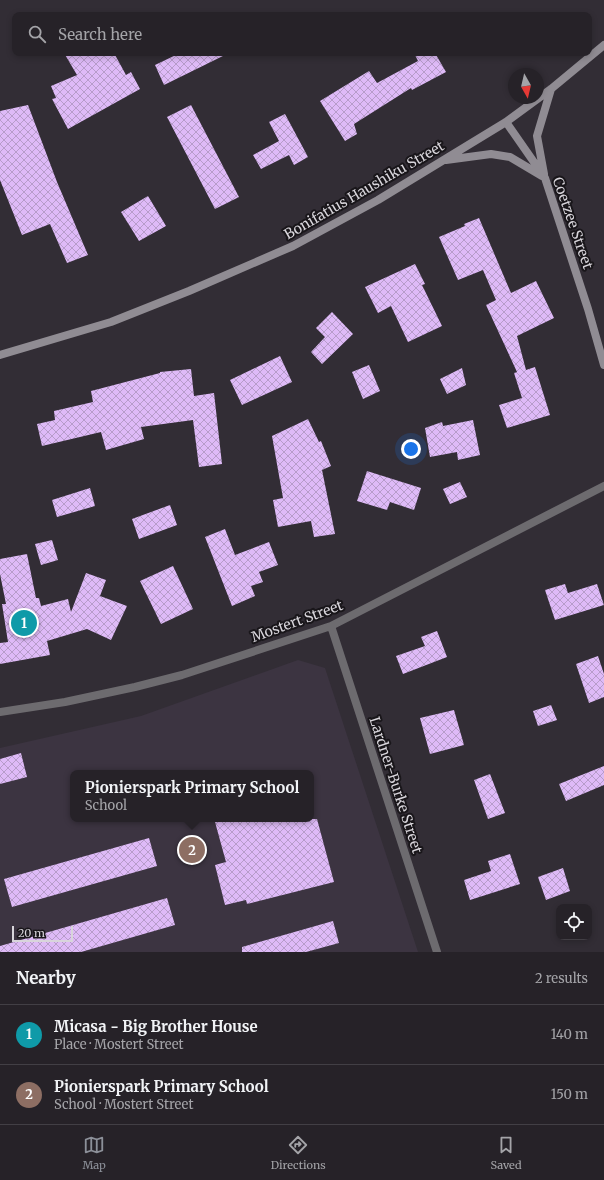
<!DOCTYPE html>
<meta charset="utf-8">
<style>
:root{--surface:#262228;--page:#2e2a30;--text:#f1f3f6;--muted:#a4a4a8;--line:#423f45;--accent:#8c9099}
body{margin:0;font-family:Merriweather,serif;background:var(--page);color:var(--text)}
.controls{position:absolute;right:12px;bottom:12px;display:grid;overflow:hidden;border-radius:8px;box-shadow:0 2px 6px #0003}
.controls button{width:36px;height:36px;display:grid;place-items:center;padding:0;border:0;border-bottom:1px solid var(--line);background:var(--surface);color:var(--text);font:20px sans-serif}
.compass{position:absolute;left:508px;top:68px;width:36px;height:36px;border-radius:50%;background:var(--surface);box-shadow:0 2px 6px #0003;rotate:172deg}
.scale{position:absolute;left:12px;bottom:10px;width:61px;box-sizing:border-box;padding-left:4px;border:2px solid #d8d5db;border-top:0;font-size:11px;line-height:14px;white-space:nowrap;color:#d8d5db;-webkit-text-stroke:3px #19161a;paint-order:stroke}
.you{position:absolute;left:411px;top:449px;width:14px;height:14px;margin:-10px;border:3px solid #fff;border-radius:50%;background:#1a73e8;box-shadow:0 0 0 6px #1a73e833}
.badge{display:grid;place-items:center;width:26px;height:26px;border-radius:50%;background:var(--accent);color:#fff;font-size:13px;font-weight:700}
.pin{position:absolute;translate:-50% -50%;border:2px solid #fff;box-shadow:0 1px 4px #0006}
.popup{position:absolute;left:70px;top:770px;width:244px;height:52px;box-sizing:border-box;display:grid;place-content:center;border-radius:8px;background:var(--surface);filter:drop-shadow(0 1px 3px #0005);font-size:13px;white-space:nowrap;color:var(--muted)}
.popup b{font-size:15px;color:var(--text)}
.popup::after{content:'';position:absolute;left:50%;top:100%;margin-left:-8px;border:8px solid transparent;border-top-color:var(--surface)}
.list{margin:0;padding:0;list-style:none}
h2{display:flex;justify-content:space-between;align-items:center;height:52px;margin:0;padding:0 16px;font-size:17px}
h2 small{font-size:13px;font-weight:400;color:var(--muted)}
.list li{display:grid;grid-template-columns:26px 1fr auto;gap:12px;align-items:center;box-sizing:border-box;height:60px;padding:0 16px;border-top:1px solid var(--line)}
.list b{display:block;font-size:15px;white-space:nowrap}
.list p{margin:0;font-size:13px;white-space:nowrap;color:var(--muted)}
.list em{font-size:13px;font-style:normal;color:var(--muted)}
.icon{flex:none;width:22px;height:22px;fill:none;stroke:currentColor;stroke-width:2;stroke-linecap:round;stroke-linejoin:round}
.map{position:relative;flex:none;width:604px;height:952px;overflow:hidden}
.search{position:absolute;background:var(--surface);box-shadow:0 2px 6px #0003;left:12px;right:12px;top:12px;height:44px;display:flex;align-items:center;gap:10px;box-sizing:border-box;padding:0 14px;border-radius:8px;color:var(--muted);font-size:15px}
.sheet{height:172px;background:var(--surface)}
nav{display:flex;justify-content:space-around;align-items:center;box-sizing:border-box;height:56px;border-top:1px solid var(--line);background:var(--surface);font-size:11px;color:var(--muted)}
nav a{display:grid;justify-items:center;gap:2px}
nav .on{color:var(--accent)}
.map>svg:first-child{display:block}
.built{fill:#3c3441;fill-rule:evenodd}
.building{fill:url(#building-cross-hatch)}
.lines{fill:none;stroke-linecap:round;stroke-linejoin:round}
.street{stroke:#6d6b6f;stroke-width:8}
.secondary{stroke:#908c93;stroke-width:8}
.labels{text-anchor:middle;stroke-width:4;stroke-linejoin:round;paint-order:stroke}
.street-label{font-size:14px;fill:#d8d5db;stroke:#19161a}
</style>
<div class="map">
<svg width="604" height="952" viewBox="0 0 604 952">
<defs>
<pattern id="building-cross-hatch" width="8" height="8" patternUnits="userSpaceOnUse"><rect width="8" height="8" fill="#debaf7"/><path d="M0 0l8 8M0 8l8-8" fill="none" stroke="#b79cca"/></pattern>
</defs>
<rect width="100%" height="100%" fill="#322d35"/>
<path class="built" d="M298 660 325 668 418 952H0V748L141 716ZM73 773H311V819H73Z"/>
<path class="building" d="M64 53H114L126 75 131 72 140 89 68 129 52 99 56 98 51 86 77 75Z
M180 53H229L164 85 155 65Z
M414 53H435L446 72 412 90 411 88 354 124 357 134 345 141 320 101 369 71 377 83 418 61Z
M28 105 57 182 88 255 67 263 50 224 22 235 0 180V111Z
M191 105 239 197 215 209 167 117Z
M285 114 308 157 294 165 289 155 261 169 253 155 279 141 269 122Z
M148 196 166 226 139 241 121 212Z
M479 218 511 293 536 281 554 318 517 336 526 370 535 367 550 415 507 428 499 405 522 398 514 373 517 372 486 305 496 300 483 270 458 280 439 237 465 226 464 224Z
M415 264 425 284 422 285 442 326 408 342 391 306 378 313 365 287Z
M332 312 353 334 322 364 311 352 325 337 316 328Z
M280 356 292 382 242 405 230 380Z
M369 365 380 391 363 399 352 372Z
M462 368 466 385 447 394 440 379Z
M191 369 194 396 214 393 222 464 199 467 193 420 141 427 144 439 106 450 101 432 42 446 37 424 55 420 54 411 93 402 91 391 160 373V372Z
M308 419 319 442 321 441 331 466 322 470 335 534 314 537 311 521 278 527 273 500 283 498 272 436Z
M473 420 480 455 458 460 457 452 430 457 425 428 442 422 443 426Z
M367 471 421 488 414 510 390 502 387 510 357 501Z
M460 482 467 497 450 504 443 489Z
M90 488 95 506 57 517 52 500Z
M170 505 177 525 139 539 132 519Z
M225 529 235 555 269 542 278 565 259 572 263 582 251 586 255 596 232 606 205 537Z
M52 540 58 560 41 565 35 544Z
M27 554 36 598H39L41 606 68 599 71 612 86 573 106 580 100 596 127 606 111 640 87 629 47 641 50 655 0 664V643L8 642 2 604H6L0 574V559Z
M173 566 193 609 161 624 140 581Z
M565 584 568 593 597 584 604 605 555 620 545 590Z
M437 631 447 657 403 674 396 656 425 646 421 637Z
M598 656 604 674V697L589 703 576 664Z
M551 705 557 720 538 726 533 711Z
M454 710 464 745 430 754 420 718Z
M21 753 27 777 0 784V759Z
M604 766V785L566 801 559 784Z
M490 774 505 813 488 819 474 780Z
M225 819H317L334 882 247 904 246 900 225 905 215 865 226 862 215 822Z
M149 838 157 866 12 907 4 879Z
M510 854 520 884 470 900 464 880 491 871 488 861Z
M563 868 570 891 546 900 538 877Z
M167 898 175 925 81 952H0V946Z
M333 921 339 943 306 952H242V947Z"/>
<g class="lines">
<path class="street" d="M331 626 437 952
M0 712 65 702 135 687 182 675 331 626 604 486"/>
<path class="secondary" d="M506 122 545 178 588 309 604 365
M446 160 491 154 510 157 542 176
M544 174 537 136 551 89
M0 355 111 322 189 291 293 246 378 200 506 122 551 89 604 45"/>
</g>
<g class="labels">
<g class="street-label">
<text transform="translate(364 190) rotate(-30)" y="5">Bonifatius Haushiku Street</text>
<text transform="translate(573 223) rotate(71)" y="5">Coetzee Street</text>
<text transform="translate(297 621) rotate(-20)" y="5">Mostert Street</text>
<text transform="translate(396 785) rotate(72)" y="5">Lardner-Burke Street</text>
</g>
</g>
</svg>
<div class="controls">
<button><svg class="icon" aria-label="locate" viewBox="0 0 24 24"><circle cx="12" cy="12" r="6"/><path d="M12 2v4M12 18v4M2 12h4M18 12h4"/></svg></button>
</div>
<svg class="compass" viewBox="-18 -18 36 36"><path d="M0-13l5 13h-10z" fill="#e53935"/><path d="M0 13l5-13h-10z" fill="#a4a4a8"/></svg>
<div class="scale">20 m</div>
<div class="you"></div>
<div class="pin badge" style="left:24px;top:623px;background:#0f9aa8">1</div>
<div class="pin badge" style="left:192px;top:850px;background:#8d6e63">2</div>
<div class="popup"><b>Pionierspark Primary School</b>School</div>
<div class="search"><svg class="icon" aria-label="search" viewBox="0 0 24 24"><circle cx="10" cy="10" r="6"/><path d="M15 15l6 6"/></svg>Search here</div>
</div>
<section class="sheet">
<h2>Nearby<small>2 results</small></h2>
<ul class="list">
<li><span class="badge" style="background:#0f9aa8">1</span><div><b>Micasa - Big Brother House</b><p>Place · Mostert Street</p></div><em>140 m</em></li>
<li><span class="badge" style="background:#8d6e63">2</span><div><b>Pionierspark Primary School</b><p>School · Mostert Street</p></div><em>150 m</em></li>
</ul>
</section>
<nav>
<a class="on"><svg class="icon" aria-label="map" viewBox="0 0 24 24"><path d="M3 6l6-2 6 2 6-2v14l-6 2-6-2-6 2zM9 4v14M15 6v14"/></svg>Map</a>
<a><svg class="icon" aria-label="directions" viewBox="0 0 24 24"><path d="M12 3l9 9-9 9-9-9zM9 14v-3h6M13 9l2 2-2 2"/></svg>Directions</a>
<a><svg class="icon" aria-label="saved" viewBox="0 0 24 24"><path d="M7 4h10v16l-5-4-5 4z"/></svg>Saved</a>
</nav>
